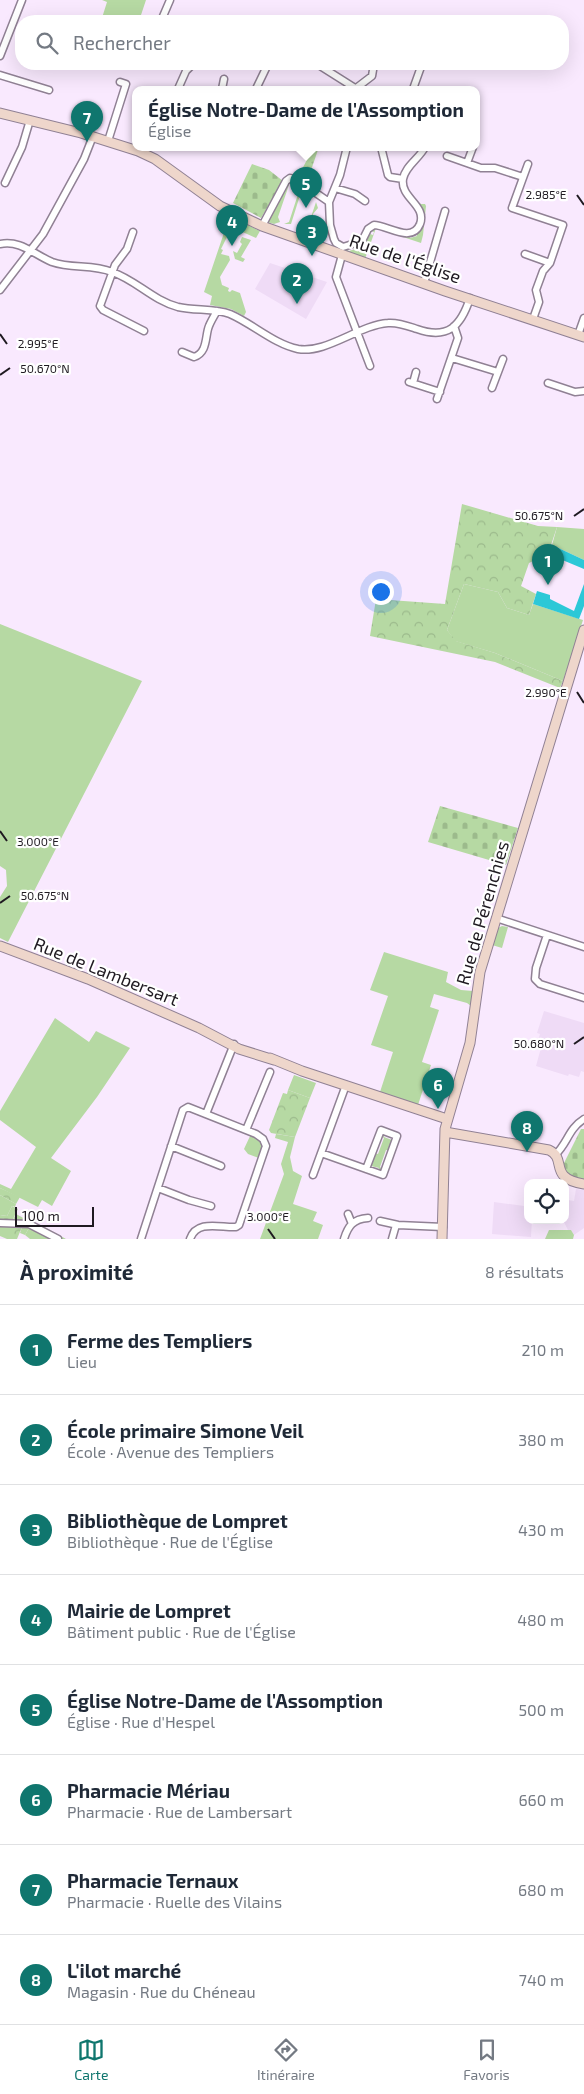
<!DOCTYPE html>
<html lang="fr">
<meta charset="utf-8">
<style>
:root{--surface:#fff;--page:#f6f6f7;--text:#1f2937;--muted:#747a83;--line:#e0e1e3;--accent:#0f766e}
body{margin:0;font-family:"Exo 2",sans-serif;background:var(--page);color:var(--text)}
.controls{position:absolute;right:15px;bottom:15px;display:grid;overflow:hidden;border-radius:10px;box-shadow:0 5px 20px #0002}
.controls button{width:45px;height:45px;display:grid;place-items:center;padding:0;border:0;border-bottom:1px solid var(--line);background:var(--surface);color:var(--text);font:25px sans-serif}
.scale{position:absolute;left:15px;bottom:12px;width:79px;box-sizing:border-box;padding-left:5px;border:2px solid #1f1a21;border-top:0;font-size:14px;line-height:18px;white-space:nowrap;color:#1f1a21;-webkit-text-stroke:4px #fff;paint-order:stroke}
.you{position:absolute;left:380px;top:591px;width:18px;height:18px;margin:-12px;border:4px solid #fff;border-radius:50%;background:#1a73e8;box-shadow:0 0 0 8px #1a73e833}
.badge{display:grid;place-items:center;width:32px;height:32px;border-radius:50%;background:var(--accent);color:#fff;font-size:16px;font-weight:700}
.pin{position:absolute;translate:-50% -41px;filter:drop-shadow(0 1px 2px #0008)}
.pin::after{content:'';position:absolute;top:26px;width:18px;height:15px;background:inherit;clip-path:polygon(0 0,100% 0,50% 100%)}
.popup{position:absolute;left:132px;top:86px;width:348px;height:65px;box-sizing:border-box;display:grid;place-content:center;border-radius:10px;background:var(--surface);filter:drop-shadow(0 1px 4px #0005);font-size:16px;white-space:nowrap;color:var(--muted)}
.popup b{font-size:19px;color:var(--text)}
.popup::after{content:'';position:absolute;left:50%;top:100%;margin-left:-10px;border:10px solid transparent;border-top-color:var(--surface)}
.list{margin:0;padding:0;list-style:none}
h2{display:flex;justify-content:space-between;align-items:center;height:65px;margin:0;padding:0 20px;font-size:21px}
h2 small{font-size:16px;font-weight:400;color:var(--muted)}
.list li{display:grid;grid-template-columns:32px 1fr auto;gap:15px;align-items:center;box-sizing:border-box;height:90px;padding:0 20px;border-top:1px solid var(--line)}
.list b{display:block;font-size:19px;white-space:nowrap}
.list p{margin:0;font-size:16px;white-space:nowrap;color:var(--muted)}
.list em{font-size:16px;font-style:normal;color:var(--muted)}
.icon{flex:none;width:28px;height:28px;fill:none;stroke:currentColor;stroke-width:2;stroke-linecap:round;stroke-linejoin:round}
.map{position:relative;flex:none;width:584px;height:1239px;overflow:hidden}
.search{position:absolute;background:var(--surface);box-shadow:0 5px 20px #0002;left:15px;right:15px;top:15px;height:55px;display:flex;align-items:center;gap:12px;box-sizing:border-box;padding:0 18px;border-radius:20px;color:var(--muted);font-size:19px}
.sheet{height:785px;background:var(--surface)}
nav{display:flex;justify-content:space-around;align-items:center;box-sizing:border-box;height:70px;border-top:1px solid var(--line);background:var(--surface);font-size:14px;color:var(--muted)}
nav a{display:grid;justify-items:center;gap:2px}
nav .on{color:var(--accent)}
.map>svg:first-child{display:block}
.built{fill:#efdbf6}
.grass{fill:#b6d9a3}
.forest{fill:url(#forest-crowns)}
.cemetery{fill:url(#cemetery-stones)}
.park{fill:url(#park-dots)}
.water{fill:#2cc8d7}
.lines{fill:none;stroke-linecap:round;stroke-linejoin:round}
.street-casing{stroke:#908194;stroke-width:9}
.secondary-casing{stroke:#908194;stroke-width:11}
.street{stroke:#fff;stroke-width:6}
.secondary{stroke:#eed6cb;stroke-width:9}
.ticks{fill:none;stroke:#1f1a21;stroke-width:2}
.labels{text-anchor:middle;stroke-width:4.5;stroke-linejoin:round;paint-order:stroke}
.street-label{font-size:18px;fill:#1f1a21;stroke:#fff}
.ticks-label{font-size:12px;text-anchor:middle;fill:#1f1a21;stroke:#fff;stroke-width:4.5;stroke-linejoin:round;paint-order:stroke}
</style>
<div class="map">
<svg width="584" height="1239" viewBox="0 0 584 1239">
<defs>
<pattern id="forest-crowns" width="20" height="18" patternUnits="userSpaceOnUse" patternTransform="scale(1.25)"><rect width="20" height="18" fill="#b6d9a3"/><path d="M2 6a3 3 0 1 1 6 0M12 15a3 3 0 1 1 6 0" fill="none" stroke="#9cba8c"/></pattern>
<pattern id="cemetery-stones" width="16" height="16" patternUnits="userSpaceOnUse" patternTransform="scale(1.25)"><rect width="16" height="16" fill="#b6d9a3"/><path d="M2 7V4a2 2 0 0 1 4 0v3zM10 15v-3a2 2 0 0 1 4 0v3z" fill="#9cba8c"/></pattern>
<pattern id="park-dots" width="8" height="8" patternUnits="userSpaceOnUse" patternTransform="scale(1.25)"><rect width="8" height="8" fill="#b6d9a3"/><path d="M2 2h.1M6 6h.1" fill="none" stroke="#9cba8c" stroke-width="1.8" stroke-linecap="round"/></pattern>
</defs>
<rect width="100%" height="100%" fill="#f9e9fe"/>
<path class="built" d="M270 263 327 282 306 319 255 289Z
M544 1011 584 1023V1072L581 1071 579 1077 569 1074 568 1076 536 1066 542 1044 537 1043 540 1034 537 1033Z
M576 1189 584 1190V1228L574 1235 571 1230H568L563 1220H565L568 1200 574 1201Z
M494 1202 524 1206 526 1210H528V1220H532L531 1237 492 1234Z"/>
<path class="grass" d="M102 0H146L139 21H101L107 2Z
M290 182 278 217 280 222 274 224 267 222Z
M300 188 302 189 291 224H284L289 222Z
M412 197 421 204H425L426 206 423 235 421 243 376 228 365 259 345 251 346 249 349 251 364 246 363 243 367 240 370 234 373 235 374 232 371 231 375 227 409 235 410 238 417 236 416 232 421 227Z
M316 202 318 208 313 214 316 229 308 226Z
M229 218 233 219 235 233H229L221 249 223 250 221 254 229 256 230 260 220 277 222 285 229 288 228 291 230 292 232 290 240 293 246 312 244 316 231 309 210 305 212 296 204 292Z
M239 221 260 231 256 238 238 230 237 226Z
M242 237 251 240 241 257 245 259 243 262 235 259 233 251 237 253 242 244 240 242Z
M557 527 584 529V560L552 545Z
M464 584 498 592 507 608 529 615 533 604 583 620 563 681 495 653 455 641 447 630Z
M0 624 142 681 8 942 0 938V897L7 886 6 870 0 866Z
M502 926 508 927 502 948 492 945 498 928Z
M384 952 448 972 446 982 461 990 473 991 471 1006 467 1003 434 994 430 1007 439 1010 422 1062 431 1065 418 1105 380 1092 393 1052 371 1045 388 996 370 990Z
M55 1018 89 1042 96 1031 130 1048 97 1097 51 1158 71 1171 52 1206 42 1200 38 1207 0 1188V1184L11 1189 36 1147 0 1120V1111Z
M294 1075 316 1083 310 1098 288 1090Z
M381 1133 385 1134 384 1137 392 1140 393 1137 394 1139 390 1151 386 1150 380 1167 383 1170 380 1169 378 1171 379 1168 371 1166 370 1169 369 1167 374 1153 378 1154 384 1138 380 1136Z
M251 1134C262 1141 265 1145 259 1158L248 1154 244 1149Z
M276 1134 295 1137 290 1157 293 1171 302 1176 293 1204 317 1212 313 1221 323 1225 318 1239H260L284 1174 281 1164 288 1142 275 1138Z
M0 1195 16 1204 15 1207 12 1206 7 1216 0 1215Z
M16 1214 40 1227 41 1225 66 1239H51L29 1228 25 1235 20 1233 22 1227 10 1225Z
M549 1230H571L574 1235 573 1239H545Z"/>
<path class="forest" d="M462 504 538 526 557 527 548 554 529 563 521 586 536 594 529 615 507 608 498 592 464 584 447 630 456 641 495 653 563 681 560 688 495 662 370 636 376 599 445 604Z
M288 1090 310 1098 295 1137 271 1133 269 1130 283 1093 287 1094Z
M0 1188 20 1197 16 1204 0 1195Z
M12 1206 18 1209 10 1225 22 1227 17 1239H7L0 1236V1215L7 1216Z
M29 1228 51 1239H30L25 1235Z"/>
<path class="cemetery" d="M252 164 269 170 283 181 261 218 233 203Z
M440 806 518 828 506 865 428 842Z
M581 1129H584V1182L567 1175 563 1165Z"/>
<path class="park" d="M299 147H319L308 179 299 175 311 152Z"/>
<path class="water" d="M552 545 584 560V569L548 554Z
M584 584V606L579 619 533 604 537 591 550 595V599L574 611Z"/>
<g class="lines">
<g class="street-casing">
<path id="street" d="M161 21 170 0
M0 56 22 0
M317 64 355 88
M0 75 49 90
M178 89 186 71 193 64
M222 89 224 79
M256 89 268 64
M355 89 372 76 374 64
M413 89 422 64
M108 141 126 84 120 82
M347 147 340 175 329 202 330 225 334 239 336 243 343 247 362 241 368 229 374 225C387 225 412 244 420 224 427 205 400 198 403 179 405 166 420 158 425 147
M381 147 388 175 390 177 403 179
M447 156 481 168H495L523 177
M467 163 473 147
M528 164 512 208 563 225 550 263 543 271 536 290 539 302 533 319
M5 183 22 147 30 120
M335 188 355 194 365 201
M262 226 286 181 290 178 297 180 329 202
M133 232 127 249 115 265 100 306 103 310 144 331
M0 244C21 240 33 254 52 262 72 269 92 264 112 272 136 280 152 300 178 307 195 311 214 308 230 314 253 324 274 344 298 349 326 354 359 325 388 323 398 322 408 326 417 329 448 340 461 326 470 298
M525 254 550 263
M342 255 336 277 370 366
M424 283 445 211
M0 290 43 234 84 159 93 136
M578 335 584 318
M182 352 194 357C208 353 205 335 209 326 211 321 214 316 217 311
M452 358 498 372
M409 382 440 392
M413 383 416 372
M548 383 575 392 584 391
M492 388 503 359
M437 399 458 338 454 326
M496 918 584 947
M547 935 536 968 535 979 540 984 584 998
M206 1114 234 1044
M246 1130 270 1072
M171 1146 221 1166
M321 1153 383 1175 397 1136 381 1130 366 1169
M555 1155C568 1143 568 1129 584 1119
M313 1175 346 1085
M158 1188 189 1200 211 1206
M348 1214 352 1224
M380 1221 398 1225 443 1227
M0 1223 29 1224 58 1239
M141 1239 183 1110 188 1107 256 1134 263 1139 266 1146 239 1225 236 1227C221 1228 197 1219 190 1239
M344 1239C348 1226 353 1219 368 1218
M392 1239 396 1225"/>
</g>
<g class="secondary-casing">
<path id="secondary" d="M0 113 81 133 138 151 155 159 220 206 262 226 445 291 584 337
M0 946 88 979 199 1028 239 1049 274 1060
M270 1058 302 1071 447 1119
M445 1132 549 1150C568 1159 547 1178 584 1184
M442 1239 445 1129 470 1043 480 972 584 630"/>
</g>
<use href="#street" class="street"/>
<use href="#secondary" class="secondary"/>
</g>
<path class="ticks" d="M577 195 584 205M0 334 7 344M0 375 10 368M574 516 584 509M577 692 584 703M0 831 7 841M0 903 10 896M574 1044 584 1037M268 1229 275 1239"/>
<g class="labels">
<g class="street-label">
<text transform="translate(405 259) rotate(19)" y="6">Rue de l'Église</text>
<text transform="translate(483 913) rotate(-74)" y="6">Rue de Pérenchies</text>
<text transform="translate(106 972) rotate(22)" y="6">Rue de Lambersart</text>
</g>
</g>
<g class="ticks-label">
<text x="546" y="199">2.985°E</text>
<text x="38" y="348">2.995°E</text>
<text x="45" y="373">50.670°N</text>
<text x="539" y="520">50.675°N</text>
<text x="546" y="697">2.990°E</text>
<text x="38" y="846">3.000°E</text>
<text x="45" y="900">50.675°N</text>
<text x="539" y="1048">50.680°N</text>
<text x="268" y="1221">3.000°E</text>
</g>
</svg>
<div class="controls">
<button><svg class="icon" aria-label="locate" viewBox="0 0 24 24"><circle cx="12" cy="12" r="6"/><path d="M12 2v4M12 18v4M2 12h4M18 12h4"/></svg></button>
</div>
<div class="scale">100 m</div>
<div class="you"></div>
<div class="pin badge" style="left:548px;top:585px">1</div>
<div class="pin badge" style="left:297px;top:304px">2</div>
<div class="pin badge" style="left:312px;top:256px">3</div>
<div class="pin badge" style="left:232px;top:246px">4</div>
<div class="pin badge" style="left:306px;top:208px">5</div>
<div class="popup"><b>Église Notre-Dame de l'Assomption</b>Église</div>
<div class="pin badge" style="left:438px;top:1109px">6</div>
<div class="pin badge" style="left:87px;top:142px">7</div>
<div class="pin badge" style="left:527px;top:1152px">8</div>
<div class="search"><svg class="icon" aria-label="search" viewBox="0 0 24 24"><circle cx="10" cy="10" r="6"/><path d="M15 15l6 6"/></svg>Rechercher</div>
</div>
<section class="sheet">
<h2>À proximité<small>8 résultats</small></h2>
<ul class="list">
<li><span class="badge">1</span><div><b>Ferme des Templiers</b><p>Lieu</p></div><em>210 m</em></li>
<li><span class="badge">2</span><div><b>École primaire Simone Veil</b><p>École · Avenue des Templiers</p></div><em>380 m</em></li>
<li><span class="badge">3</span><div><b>Bibliothèque de Lompret</b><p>Bibliothèque · Rue de l'Église</p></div><em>430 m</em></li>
<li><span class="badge">4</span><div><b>Mairie de Lompret</b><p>Bâtiment public · Rue de l'Église</p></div><em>480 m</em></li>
<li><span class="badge">5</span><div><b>Église Notre-Dame de l'Assomption</b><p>Église · Rue d'Hespel</p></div><em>500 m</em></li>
<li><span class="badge">6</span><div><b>Pharmacie Mériau</b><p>Pharmacie · Rue de Lambersart</p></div><em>660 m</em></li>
<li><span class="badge">7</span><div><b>Pharmacie Ternaux</b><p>Pharmacie · Ruelle des Vilains</p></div><em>680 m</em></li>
<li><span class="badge">8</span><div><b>L'ilot marché</b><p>Magasin · Rue du Chéneau</p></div><em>740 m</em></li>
</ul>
</section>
<nav>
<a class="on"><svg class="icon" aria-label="map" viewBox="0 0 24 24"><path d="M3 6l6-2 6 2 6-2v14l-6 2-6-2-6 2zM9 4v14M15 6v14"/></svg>Carte</a>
<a><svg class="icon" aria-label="directions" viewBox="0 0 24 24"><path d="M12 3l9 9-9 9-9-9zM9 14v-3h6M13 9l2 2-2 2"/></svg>Itinéraire</a>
<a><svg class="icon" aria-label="saved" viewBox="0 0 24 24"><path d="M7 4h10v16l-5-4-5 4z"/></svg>Favoris</a>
</nav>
